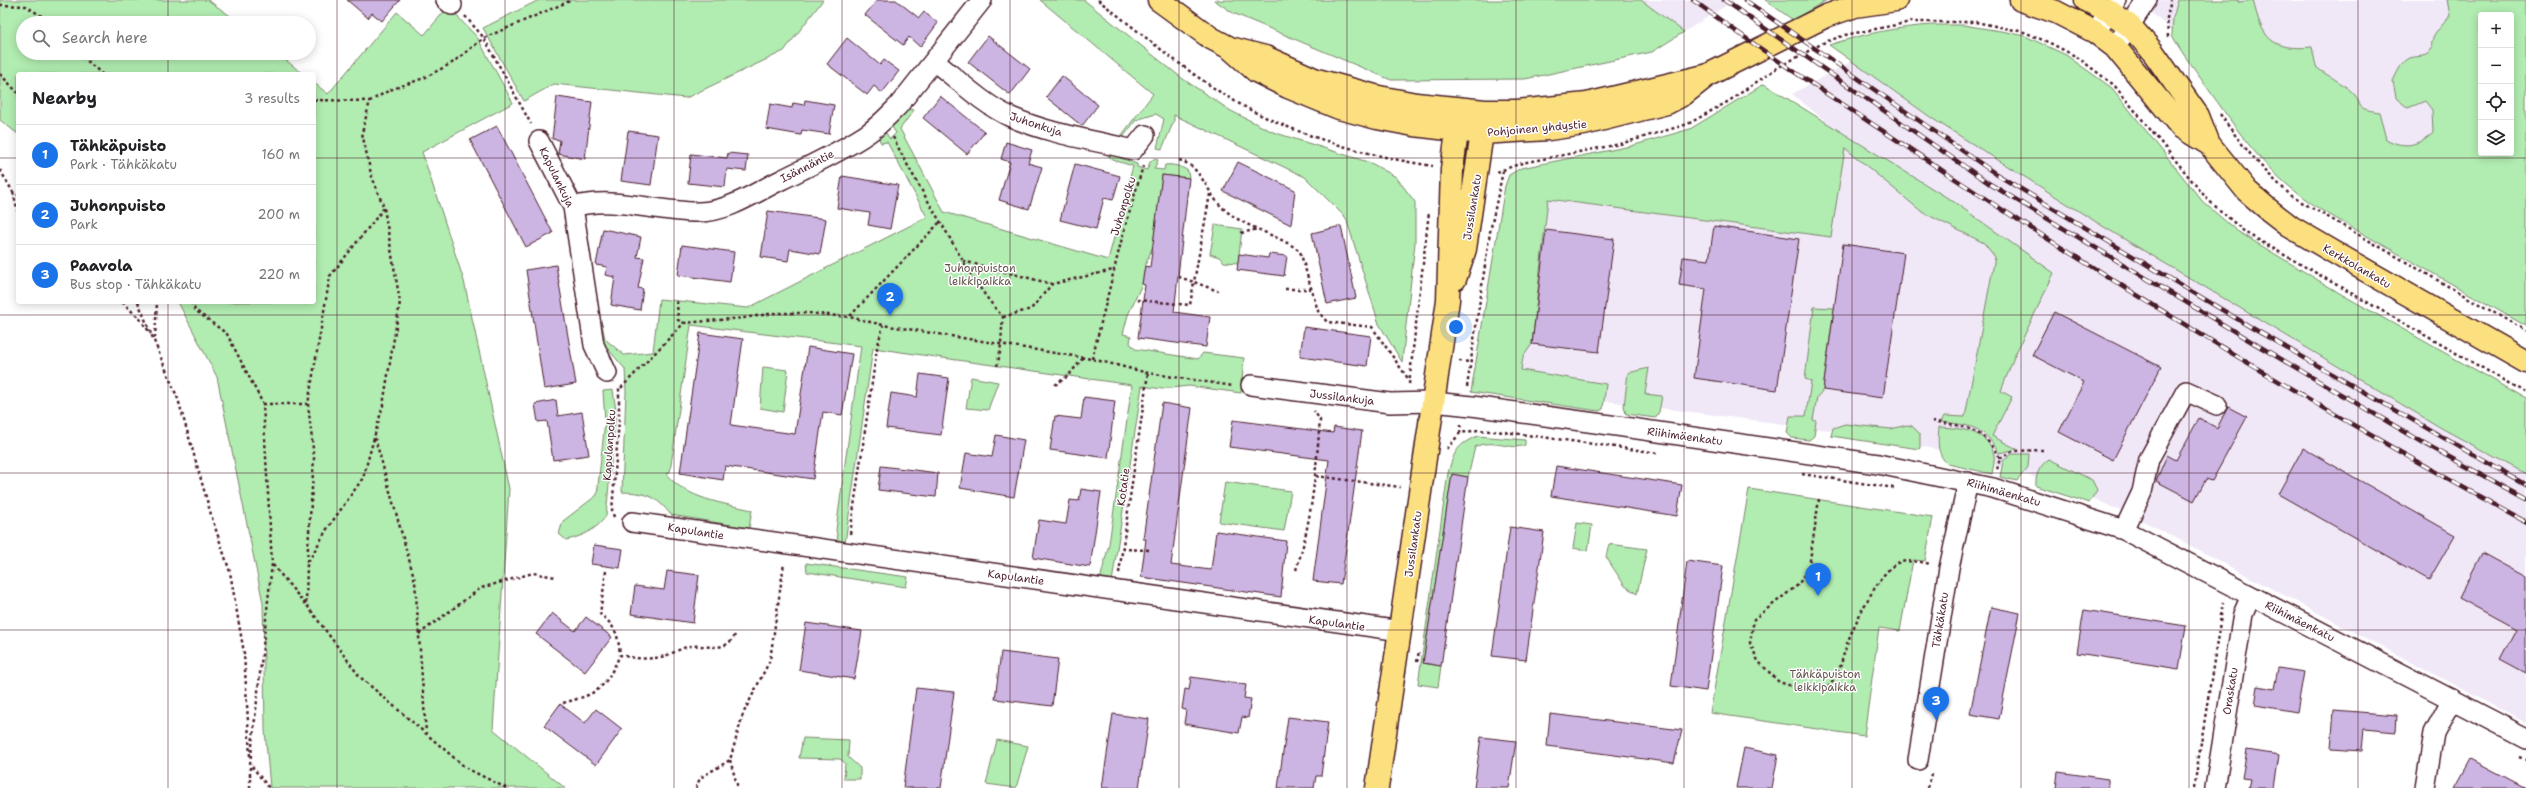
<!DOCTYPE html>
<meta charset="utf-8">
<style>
:root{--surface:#fff;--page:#f6f6f6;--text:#202124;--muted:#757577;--line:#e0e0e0;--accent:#1a73e8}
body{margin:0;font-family:"Shantell Sans",sans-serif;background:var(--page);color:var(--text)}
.controls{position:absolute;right:12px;top:12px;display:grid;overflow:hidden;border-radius:4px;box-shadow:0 2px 10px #0003}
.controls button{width:36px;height:36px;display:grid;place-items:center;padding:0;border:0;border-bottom:1px solid var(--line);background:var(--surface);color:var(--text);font:20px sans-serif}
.you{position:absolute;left:1456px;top:327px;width:14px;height:14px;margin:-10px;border:3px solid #fff;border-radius:50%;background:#1a73e8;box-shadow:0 0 0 6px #1a73e833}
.badge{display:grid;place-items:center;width:26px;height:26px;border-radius:50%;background:var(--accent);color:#fff;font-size:13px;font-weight:700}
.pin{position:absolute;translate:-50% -33px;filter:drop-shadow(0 1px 2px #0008)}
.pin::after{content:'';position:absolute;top:21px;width:14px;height:12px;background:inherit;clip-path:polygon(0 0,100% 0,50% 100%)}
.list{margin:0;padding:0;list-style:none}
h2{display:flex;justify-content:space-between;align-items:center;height:52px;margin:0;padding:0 16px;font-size:17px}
h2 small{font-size:13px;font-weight:400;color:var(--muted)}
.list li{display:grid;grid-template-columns:26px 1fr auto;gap:12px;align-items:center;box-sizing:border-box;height:60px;padding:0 16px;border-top:1px solid var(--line)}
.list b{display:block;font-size:15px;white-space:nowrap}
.list p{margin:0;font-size:13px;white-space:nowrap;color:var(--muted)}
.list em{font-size:13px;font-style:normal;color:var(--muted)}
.icon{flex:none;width:22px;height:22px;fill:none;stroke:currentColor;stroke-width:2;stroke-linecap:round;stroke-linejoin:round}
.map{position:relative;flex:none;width:2526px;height:788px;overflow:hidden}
.search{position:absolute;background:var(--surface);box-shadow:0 2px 10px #0003;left:16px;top:16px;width:300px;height:44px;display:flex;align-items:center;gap:10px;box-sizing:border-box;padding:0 14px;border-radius:22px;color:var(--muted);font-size:15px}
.panel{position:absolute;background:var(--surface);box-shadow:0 2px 10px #0003;left:16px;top:72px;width:300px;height:232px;border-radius:4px}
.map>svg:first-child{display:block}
.built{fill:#f0e8f7;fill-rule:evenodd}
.green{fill:#b1ecb1;stroke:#7e866e;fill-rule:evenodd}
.building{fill:#ccb4e3;stroke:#4a1f2b}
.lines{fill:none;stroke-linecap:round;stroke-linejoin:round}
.minor-casing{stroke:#4a1f2b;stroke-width:22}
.major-casing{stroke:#4a1f2b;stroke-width:25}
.path{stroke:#4a1f2b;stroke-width:2.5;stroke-dasharray:3 3;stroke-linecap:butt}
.minor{stroke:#fff;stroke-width:19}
.major{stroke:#fce080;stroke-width:22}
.rail-casing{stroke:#4a1f2b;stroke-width:4.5}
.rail{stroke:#fff;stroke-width:3;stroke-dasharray:9;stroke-linecap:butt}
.grid{fill:none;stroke:#4a1f2b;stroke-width:1;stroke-opacity:0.55}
.labels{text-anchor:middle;stroke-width:3;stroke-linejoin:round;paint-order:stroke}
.street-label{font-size:11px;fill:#4a1f2b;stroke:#fff}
.park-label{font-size:11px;fill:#64524c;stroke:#fff}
</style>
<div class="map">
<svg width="2526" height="788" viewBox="0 0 2526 788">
<rect width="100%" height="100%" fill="#fff"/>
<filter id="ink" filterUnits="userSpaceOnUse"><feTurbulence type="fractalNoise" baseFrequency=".025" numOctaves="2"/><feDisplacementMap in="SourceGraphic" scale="8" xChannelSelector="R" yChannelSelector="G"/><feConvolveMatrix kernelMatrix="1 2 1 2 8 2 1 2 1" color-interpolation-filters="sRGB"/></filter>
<g filter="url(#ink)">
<path class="built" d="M1641 0H1735L1684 32Z
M2137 0H2526V284L2315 157ZM2481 15H2511V153H2481Z
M1852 61 1933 119 2104 227 2443 429 2526 474V723L2153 526 2075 490 1976 459 1883 437 1506 388 1534 198 1831 237 1844 148V136L1792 94Z"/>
<path class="green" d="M0 0H208L240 23H23V53H277L303 74H18V134L0 120Z
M539 0H823L784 51 686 98 554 84 524 101 483 28Z
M1040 0H1084L1183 79 1231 111 1273 132 1371 163 1396 177 1415 202V243L1402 362 1379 324 1346 218 1305 177 1174 115V121L1162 149 1157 148 1164 119 1156 114 1136 120 1121 140V136L1153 94Z
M1214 0H1641L1684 32 1652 52 1525 79 1391 80 1233 13Z
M1765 0H1827L1793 20Z
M2178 0H2238L2239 2 2253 0C2262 38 2271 51 2312 47L2316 67C2327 76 2342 82 2352 92 2365 104 2351 108 2379 112L2386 139C2404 149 2418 146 2433 132L2432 110 2425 101 2408 108 2396 98 2393 81C2397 73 2401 62 2410 58 2419 55 2427 59 2432 48 2429 36 2443 26 2450 15L2447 0H2526V326L2321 210C2268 175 2247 144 2211 93 2198 74 2183 56 2172 35L2173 18ZM2481 15H2511V153H2481Z
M448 7 477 37 513 103 422 152 464 281 509 489 493 729 565 788H270L265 730 263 603 217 377 178 302H314V83L328 94 397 12 424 35Z
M1933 25H1963L2007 32 2025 36 2066 55 2112 88 2203 202 2237 231 2341 294 2526 399V474L2443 429 2104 227 1933 119 1829 45C1863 34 1897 27 1933 25Z
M1764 84 1954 202 2054 273 2014 357 2001 391 2012 397 1992 436 2017 449 1999 453C1984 426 1970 425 1941 422L1944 416 1965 417 1995 257 1984 243 1922 212 1845 148 1831 237 1548 199 1532 344 1523 357 1521 370 1606 384 1603 409 1599 411 1471 392 1505 186 1509 175 1521 168 1631 146 1690 129Z
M909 109 914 110 900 129 944 212 1108 260 1133 166 1113 160 1104 152 1137 164V167L1147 170 1150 162 1155 158 1158 160 1154 169 1164 170 1165 165C1173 164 1181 166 1188 171L1189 178 1162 175 1153 246 1145 266 1142 284 1128 315 1123 334 1131 336 1130 343 1135 349 1198 359 1203 353 1244 358 1241 393 1189 386 1162 389 1142 386 1112 582 1100 580 1109 544 1132 385 873 348 845 543 838 540 836 530 861 346 691 325 670 472 666 474C687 499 722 503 752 510L749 528 671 515C655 495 647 493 622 492L626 392 625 369 602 342 599 324H602L605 339 624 355 653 352 659 299 748 308 927 217 887 142 881 143 879 139 886 133 890 139 896 133 892 127Z
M1215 225 1242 229 1238 263 1224 262 1219 257 1210 254Z
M1814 307 1834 308 1823 390 1817 397 1813 420 1816 421 1814 436 1809 440 1792 438 1787 433 1790 416H1806L1811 381 1805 379Z
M763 367 788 370 783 412 760 408Z
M1649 368 1645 394 1662 396 1659 412 1655 418 1626 414 1624 406 1628 373Z
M971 377 998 382 988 410 966 408Z
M613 390 616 411 606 516C598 529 579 538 566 540L559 534 563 521 597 495 605 421 603 391Z
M1845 424 1891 429 1907 425 1912 426 1920 434V448L1919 449 1831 436 1833 428Z
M1939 427C1958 428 1989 430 1994 455 1995 460 1993 468 1992 474L1948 464C1936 455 1938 440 1939 427Z
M1478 436 1525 440V445C1511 451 1493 438 1475 447L1468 477 1452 474 1423 663 1441 666 1438 687 1418 684 1448 473C1454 452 1457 444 1478 436Z
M2012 454H2029L2028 467 2017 481 2000 477 2003 461Z
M2049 459 2092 480 2097 490 2089 503 2036 486C2035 475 2040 465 2049 459Z
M1225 482 1291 491 1284 531 1219 522Z
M1749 489 1933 517 1925 561 1913 560 1900 631 1879 628 1864 736 1710 713Z
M1577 523 1592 525 1588 551 1573 548Z
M1609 544 1647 549 1637 594 1625 586 1606 557Z
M806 563 908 577 906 587 807 572Z
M803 738 849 740 848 757 860 768V779H844L845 763 840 759 799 758Z
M997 740 1028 746 1016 788 986 784Z"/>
<path class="building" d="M347 0H400L382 21 372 13 368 18Z
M877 0H896L919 18 924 12 938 23 920 47 909 37 903 45 865 15Z
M988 36 1030 69 1010 95 968 62Z
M847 38 880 65 884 60 899 71 882 93 874 86 867 95 827 64Z
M1062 76 1098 105 1082 126 1046 97Z
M940 96 985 132 967 154 923 118Z
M557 97 592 102 585 159 558 154 560 140 552 139Z
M805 100 834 105 829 134 802 130 801 135 766 129 770 104 792 108 793 103 804 105Z
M497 126 553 233 526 247 470 140Z
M628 131 658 135 651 185 621 181Z
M1006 142 1032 150 1028 163 1042 167 1029 209 999 200 1010 162 1001 159Z
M728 153 748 155 746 171 727 169 725 187 688 183 691 154 727 158Z
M1238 162 1295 190 1291 225 1223 191Z
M1075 164 1120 176 1113 200 1104 198 1096 229 1060 220Z
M1162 175 1189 178 1174 312 1210 317 1206 347 1138 338 1145 285 1142 284 1145 266 1150 267Z
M842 176 898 185 890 229 868 225 870 213 837 208Z
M768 211 826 219 820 254 790 249 788 261 761 257Z
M1341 226 1356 298 1327 304 1312 233Z
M1714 226 1799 239 1777 390 1694 378 1706 289 1679 285 1683 257 1709 260Z
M603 229 641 237 637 257 644 258 638 288 643 289 640 310 611 305 615 277 605 275 607 267 596 265Z
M1546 230 1614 239 1599 352 1532 344Z
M1843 244 1904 253 1883 398 1823 390Z
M682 245 734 252 730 282 678 275Z
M1239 254 1268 258 1269 254 1287 256 1284 276 1237 270Z
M556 265 576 384 544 389 526 270Z
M2054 312 2161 367 2113 460 2059 432 2084 382 2032 355Z
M1304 327 1371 336 1367 366 1300 357Z
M700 333 743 339 731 425 795 434 808 347 852 354 842 415 823 412 813 479 725 466 723 480 680 473Z
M920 374 949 378 941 435 886 428 891 393 917 397Z
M1084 397 1115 401 1108 458 1050 450 1055 416 1081 419Z
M556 400 558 416 582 412 589 455 553 460 547 421 538 422 535 404Z
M1162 403 1192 408 1171 565 1211 570 1216 531 1286 541 1281 597 1141 577 1146 539H1143Z
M2228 407 2247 417 2212 481 2206 479 2194 501 2156 481 2167 455 2176 460 2199 418 2217 428Z
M1233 420 1333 433 1334 427 1362 431 1341 584 1313 581 1329 460 1229 447Z
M996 435 1024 440 1014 497 960 488 966 453 992 457Z
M2303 448 2455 535 2429 580 2278 494Z
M881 466 938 473 936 497 878 490Z
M1556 466 1682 485 1677 516 1551 496Z
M1452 474 1468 477 1441 666 1423 663Z
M1081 489 1101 492 1090 567 1033 558 1039 520 1066 524 1070 500 1079 501Z
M1510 527 1544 532 1526 660 1492 656Z
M594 545 623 549 620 568 591 564Z
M2482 553 2526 577V673L2500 659 2516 629 2459 598Z
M1687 561 1723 566 1706 691 1671 686Z
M667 571 699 575 693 623 631 614 635 586 664 590Z
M1991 607 2020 613 1999 719 1970 714Z
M2084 610 2186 626 2179 669 2077 653Z
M552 613 575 631 586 617 612 637 585 672 536 634Z
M806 623 862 631 854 679 799 670Z
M1001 652 1058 659 1052 706 995 699Z
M2278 668 2304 672 2297 712 2255 705 2258 686 2274 689Z
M1191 677 1246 685 1244 698 1251 699 1248 718 1242 717 1239 733 1184 724 1186 710 1182 709 1185 689 1189 690Z
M916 688 954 692 941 788H903Z
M560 704 585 723 596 709 622 729 596 765 544 726Z
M2334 710 2397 715 2396 732 2364 729 2362 751 2331 749Z
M1113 714 1149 719 1139 788H1102Z
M1550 714 1682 730 1674 763 1547 746Z
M1288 717 1328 722 1321 776H1316L1314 788H1278Z
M1481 737 1516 741 1509 788H1474Z
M1744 748 1778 755 1772 788H1736Z
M2247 750 2279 755 2274 788H2248L2250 779 2242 778Z
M2471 759 2526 788H2455Z
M2058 772 2108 779V788H2056Z"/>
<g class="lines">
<g class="minor-casing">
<path id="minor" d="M446 0 452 5
M2095 32 2117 0
M2115 47 2147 0
M934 61C957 79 985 106 1011 117 1049 134 1093 140 1133 150L1145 135
M539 141 573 207 594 345 607 373
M573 207C615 195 657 213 699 212 728 212 756 192 781 180 809 166 838 153 864 136 877 128 888 116 898 106L982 0
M1251 385 1390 403 1433 402 1472 406 1610 425 1878 464 1993 488 2124 530 2526 738
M632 522 1401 631
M2124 530 2142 492 2149 459 2186 391 2217 405
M1918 760 1949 568 1968 482
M2215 788 2243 614 2251 596
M2425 788 2434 733 2452 699"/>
</g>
<g class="major-casing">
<path id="major" d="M1159 0 1211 38 1230 48 1256 71 1288 87 1339 108 1377 118 1414 125 1482 133 1549 129 1584 124 1667 103 1684 94 1708 75 1826 16 1855 6 1896 0
M2021 0 2056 12 2095 32 2115 47 2181 127 2209 144
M2086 0 2109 11 2131 27 2153 52 2198 116 2209 144 2247 191 2269 210 2291 227 2344 258 2526 362
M1234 49 1265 57 1314 79 1379 97 1416 104 1485 111H1517L1587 104 1705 76
M1455 279 1465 249 1484 119
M1377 788 1448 300 1452 169 1460 110"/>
</g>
<path class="path" d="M1098 0C1149 39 1209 92 1267 118 1317 141 1379 158 1433 166
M0 5 26 6 52 23
M465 16 484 38 531 124
M2168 37 2167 18 2171 0
M78 53 102 74
M0 74 18 93
M314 100 370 101
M2220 114C2242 146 2264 172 2293 197L2526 331
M893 137C909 170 928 201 947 233 964 263 980 292 1003 317 1001 334 1002 349 997 366
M1179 160C1203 167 1207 195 1224 209 1245 228 1277 234 1300 251L1318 311 1327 322 1372 327 1409 380
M0 170 13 192 18 195
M1497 172 1522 163 1620 144 1688 124 1729 101 1777 68 1825 42 1845 35 1911 22H1976L2024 32 2050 43 2077 57 2114 85 2207 199 2246 233 2526 393
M13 192 18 212
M1210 194 1194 282 1218 291
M1241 233 1258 229
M963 261 1052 284 1113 270
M1285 289H1311
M1137 300 1190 305 1194 282 1179 277
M677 301 678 320 684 323
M122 302 140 319 151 334
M138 302 178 399 212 518 230 572 244 653 250 756
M191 302 195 310 227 334 263 404 272 564 250 764 269 788
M850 316 940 222
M1003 317 1031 309 1052 284
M155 338 157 302
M1092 359 1122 238 1143 166
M1459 361 1471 362
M1409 384 1429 212
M1055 385 1068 376 1083 358
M1467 387 1490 232 1503 171
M621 388 684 323 744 318 774 313H808L849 317 883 325 1092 359 1148 373 1233 386
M263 404H308
M1932 421C1966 427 1981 426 2000 458L1997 470
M1460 433 1461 424
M375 438 415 581 426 733
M1447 449 1460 433 1478 430 1505 432 1659 453
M2000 458 2013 451 2043 450
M1802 474 1894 488
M1316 476 1400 487
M1819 499 1809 567 1798 585 1754 619 1750 643 1758 661 1779 682 1807 691 1825 690C1841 675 1840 664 1847 644 1853 626 1881 567 1900 562 1910 560 1920 562 1931 564
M614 517 612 511 619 420V387
M850 534 877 348 883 325
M1122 549 1150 550
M307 562 314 458 308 404 330 276 384 208
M273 565 305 604
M1296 570C1312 521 1316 471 1320 420L1314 411
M606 571 600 614C616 627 618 634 620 655 633 658 647 660 661 657 671 655 680 648 690 646 706 644 726 654 735 635
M1119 573 1148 373
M419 634 481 588 533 573 556 577
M1417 662 1419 651
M563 703C600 693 604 689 620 655
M2519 757 2526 760
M730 760 738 788
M250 788V765
M506 788 466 768 360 677 306 604 307 564 327 529 363 478 383 405 400 302 384 208 371 174 362 133 370 101 390 90 424 78 452 63 484 38 572 0
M696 788 700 778 730 760 743 714 770 660 784 563
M1928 788 1931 774
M2194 788 2223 603"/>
<use href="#minor" class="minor"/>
<use href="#major" class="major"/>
<g class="rail-casing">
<path id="rail" d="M1693 0C1775 61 1861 116 1946 173 2135 297 2327 414 2526 522
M1724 0 1990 184 2247 339 2429 446 2526 499
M1745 0 1996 174 2254 329 2526 485"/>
</g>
<use href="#rail" class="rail"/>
</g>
</g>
<path class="grid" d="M168 0V23M337 0V788M505 0V788M674 0V788M842 0V788M1010 0V788M1179 0V788M1347 0V788M1516 0V788M1684 0V788M1852 0V788M2021 0V788M2189 0V788M2358 0V788M168 53V74M0 158H18M314 158H2526M168 302V788M0 315H2526M0 473H2526M0 630H2526"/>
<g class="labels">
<g class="street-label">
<text transform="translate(1036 124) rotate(18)" y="4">Juhonkuja</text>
<text transform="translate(1537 128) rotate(-5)" y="4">Pohjoinen yhdystie</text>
<text transform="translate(807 166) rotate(-27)" y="4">Isännäntie</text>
<text transform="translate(557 177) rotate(64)" y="4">Kapulankuja</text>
<text transform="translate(1123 206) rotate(-73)" y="4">Juhonpolku</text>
<text transform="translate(1472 207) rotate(-81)" y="4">Jussilankatu</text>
<text transform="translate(2357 266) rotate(30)" y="4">Kerkkolankatu</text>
<text transform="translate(1342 397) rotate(7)" y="4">Jussilankuja</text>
<text transform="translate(1685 436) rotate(8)" y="4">Riihimäenkatu</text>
<text transform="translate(609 445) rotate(-86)" y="4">Kapulanpolku</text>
<text transform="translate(1123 487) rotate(-82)" y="4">Kotatie</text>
<text transform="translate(2004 492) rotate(16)" y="4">Riihimäenkatu</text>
<text transform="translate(696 531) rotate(9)" y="4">Kapulantie</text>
<text transform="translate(1413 544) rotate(-82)" y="4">Jussilankatu</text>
<text transform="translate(1016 577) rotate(8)" y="4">Kapulantie</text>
<text transform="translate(1940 620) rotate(-81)" y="4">Tähkäkatu</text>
<text transform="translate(2300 621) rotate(27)" y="4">Riihimäenkatu</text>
<text transform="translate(1337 623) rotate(8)" y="4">Kapulantie</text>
<text transform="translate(2230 691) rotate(-81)" y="4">Oraskatu</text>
</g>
<g class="park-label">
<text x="980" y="272">Juhonpuiston<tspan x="980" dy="13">leikkipaikka</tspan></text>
<text x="1825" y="678">Tähkäpuiston<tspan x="1825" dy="13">leikkipaikka</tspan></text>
</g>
</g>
</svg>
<div class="controls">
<button>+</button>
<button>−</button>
<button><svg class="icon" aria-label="locate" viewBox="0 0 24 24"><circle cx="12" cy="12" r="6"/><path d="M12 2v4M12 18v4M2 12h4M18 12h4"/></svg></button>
<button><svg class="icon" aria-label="layers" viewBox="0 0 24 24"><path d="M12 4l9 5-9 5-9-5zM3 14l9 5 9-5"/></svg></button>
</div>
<div class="you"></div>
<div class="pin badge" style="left:1818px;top:596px">1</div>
<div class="pin badge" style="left:890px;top:316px">2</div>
<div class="pin badge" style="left:1936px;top:720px">3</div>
<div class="search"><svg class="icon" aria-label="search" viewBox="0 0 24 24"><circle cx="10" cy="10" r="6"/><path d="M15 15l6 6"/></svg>Search here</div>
<section class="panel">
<h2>Nearby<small>3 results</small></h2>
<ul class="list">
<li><span class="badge">1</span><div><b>Tähkäpuisto</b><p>Park · Tähkäkatu</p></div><em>160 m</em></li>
<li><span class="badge">2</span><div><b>Juhonpuisto</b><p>Park</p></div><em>200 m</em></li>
<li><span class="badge">3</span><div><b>Paavola</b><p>Bus stop · Tähkäkatu</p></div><em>220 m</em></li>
</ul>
</section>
</div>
